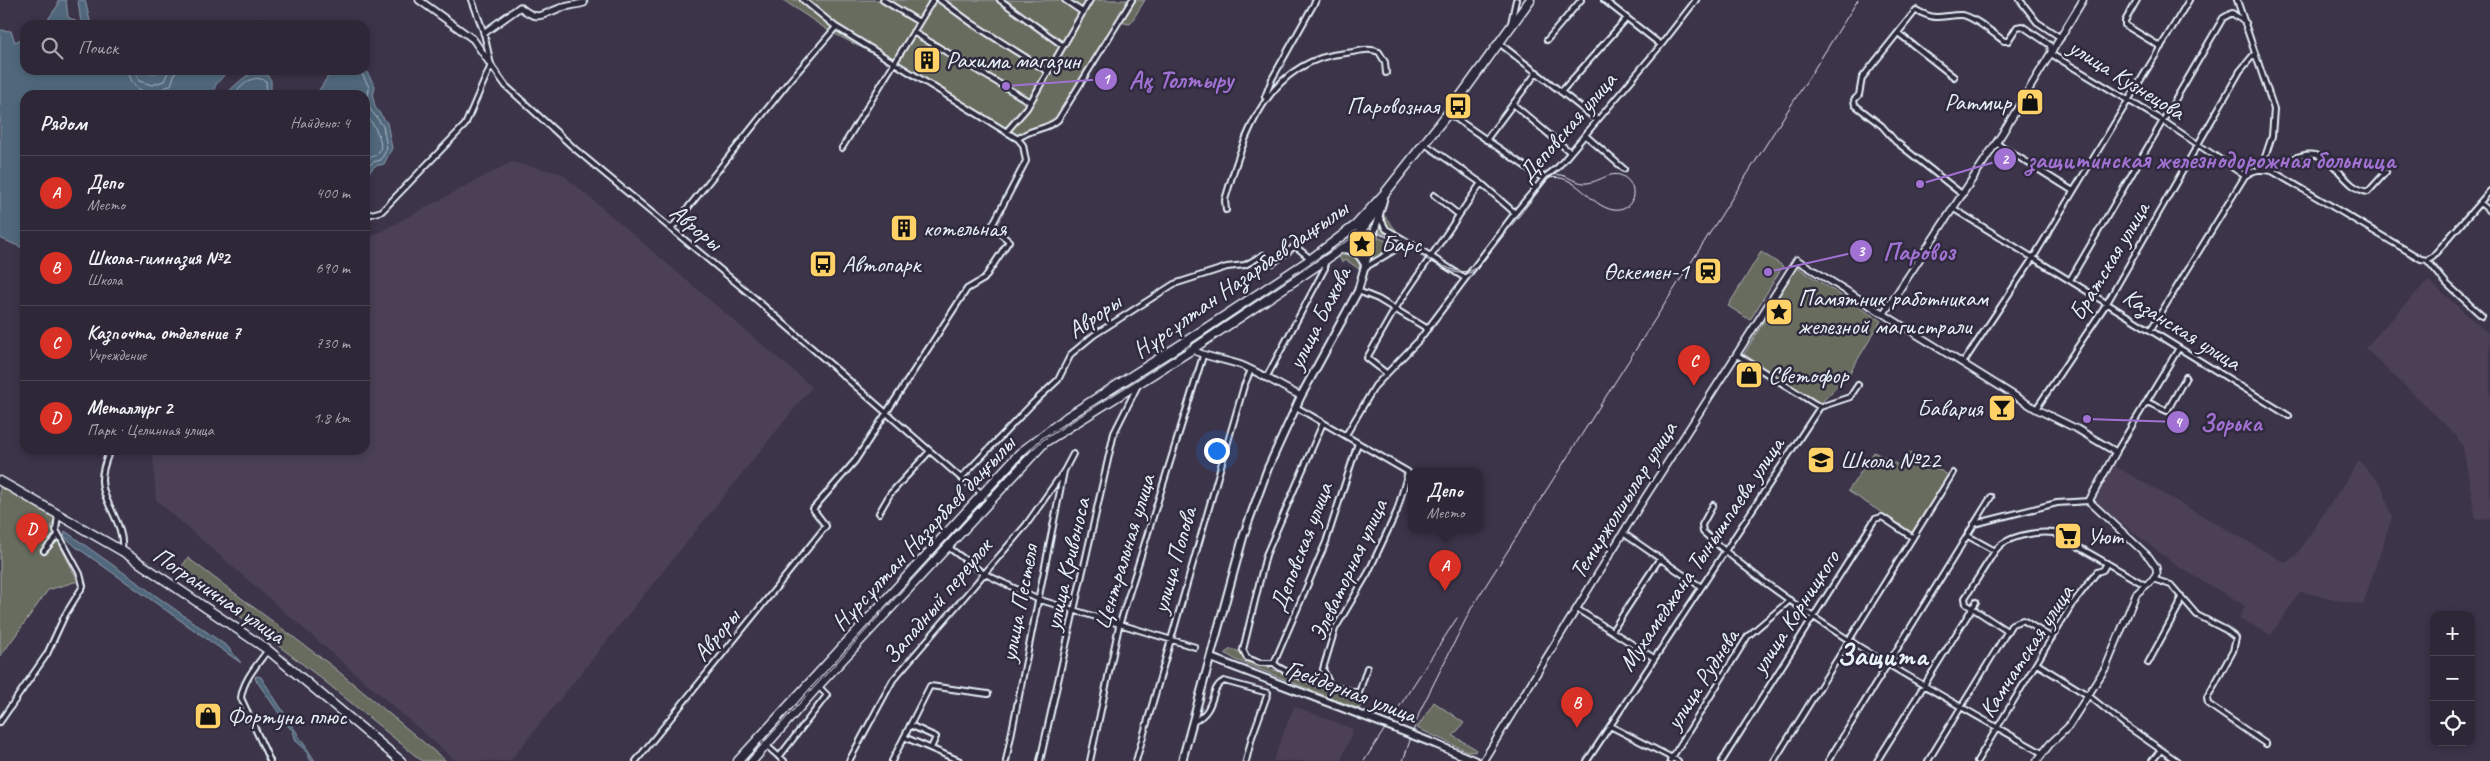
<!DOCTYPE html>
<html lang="ru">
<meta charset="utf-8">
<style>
:root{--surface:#2d2737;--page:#352f3f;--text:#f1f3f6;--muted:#a7a5ad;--line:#484452;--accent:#d93025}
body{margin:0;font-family:Caveat,sans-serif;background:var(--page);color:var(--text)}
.controls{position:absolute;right:15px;bottom:15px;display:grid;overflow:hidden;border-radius:10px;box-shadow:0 2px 8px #0003}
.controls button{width:45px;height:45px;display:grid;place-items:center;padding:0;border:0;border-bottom:1px solid var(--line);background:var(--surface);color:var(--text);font:25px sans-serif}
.you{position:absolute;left:1216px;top:450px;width:18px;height:18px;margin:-12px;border:4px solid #fff;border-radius:50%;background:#1a73e8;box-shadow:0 0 0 8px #1a73e833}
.badge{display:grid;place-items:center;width:32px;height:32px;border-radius:50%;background:var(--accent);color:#fff;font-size:16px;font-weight:700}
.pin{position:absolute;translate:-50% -41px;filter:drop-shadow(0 1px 2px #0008)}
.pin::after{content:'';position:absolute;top:26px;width:18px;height:15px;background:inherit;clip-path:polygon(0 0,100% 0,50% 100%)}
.popup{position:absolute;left:1408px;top:468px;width:75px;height:65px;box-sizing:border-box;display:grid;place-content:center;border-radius:10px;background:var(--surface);filter:drop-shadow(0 1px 4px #0005);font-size:16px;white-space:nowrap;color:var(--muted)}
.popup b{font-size:19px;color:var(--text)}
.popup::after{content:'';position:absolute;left:50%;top:100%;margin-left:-10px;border:10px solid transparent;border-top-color:var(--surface)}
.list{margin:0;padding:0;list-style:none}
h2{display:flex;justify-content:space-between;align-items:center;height:65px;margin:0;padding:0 20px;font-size:21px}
h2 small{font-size:16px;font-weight:400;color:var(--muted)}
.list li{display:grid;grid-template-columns:32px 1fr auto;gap:15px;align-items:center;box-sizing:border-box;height:75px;padding:0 20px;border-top:1px solid var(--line)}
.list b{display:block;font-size:19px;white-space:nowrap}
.list p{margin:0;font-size:16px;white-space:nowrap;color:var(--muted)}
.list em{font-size:16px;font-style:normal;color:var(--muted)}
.icon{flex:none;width:28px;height:28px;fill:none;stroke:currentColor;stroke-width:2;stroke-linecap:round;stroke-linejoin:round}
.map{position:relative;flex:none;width:2490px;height:761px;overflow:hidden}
.search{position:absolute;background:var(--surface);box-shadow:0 2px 8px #0003;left:20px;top:20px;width:350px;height:55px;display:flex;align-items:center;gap:12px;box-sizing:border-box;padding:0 18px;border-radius:15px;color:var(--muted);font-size:19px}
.panel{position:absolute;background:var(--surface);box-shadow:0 2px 8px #0003;left:20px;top:90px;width:350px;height:365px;border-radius:15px}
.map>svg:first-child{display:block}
.built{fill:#4c4057}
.green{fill:#686c5f;stroke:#a8aeac}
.water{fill:#51677c;stroke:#8d9eae}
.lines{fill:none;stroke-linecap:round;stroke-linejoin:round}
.shore{stroke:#acbac6;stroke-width:1}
.street-casing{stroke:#e8f1f8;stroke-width:8}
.secondary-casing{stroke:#e8f1f8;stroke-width:9}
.primary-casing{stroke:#e8f1f8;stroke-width:10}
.highway-casing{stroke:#e8f1f8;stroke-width:11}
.street{stroke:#2f2a3d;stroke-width:4}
.secondary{stroke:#2f2a3d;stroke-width:5.5}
.primary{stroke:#2f2a3d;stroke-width:6}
.highway{stroke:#2f2a3d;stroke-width:8}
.tram{stroke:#e8f1f8;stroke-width:1}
.rail{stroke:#e8f1f8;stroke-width:1}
.primary-bridge-casing{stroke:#e8f1f8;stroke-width:10;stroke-linecap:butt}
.primary-bridge{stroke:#2f2a3d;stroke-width:6}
.labels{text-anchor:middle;stroke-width:5;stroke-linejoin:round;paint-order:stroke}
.poi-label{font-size:24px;fill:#e8f1f8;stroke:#2f2a3d;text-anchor:start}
.street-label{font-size:24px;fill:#e8f1f8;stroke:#2f2a3d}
.district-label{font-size:29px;font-weight:bold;fill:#e8f1f8;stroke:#2f2a3d}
.leader{fill:none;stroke:#a171d3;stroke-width:2}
.callout-dot{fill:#a171d3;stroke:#2f2a3d;stroke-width:2}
.mark-label{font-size:15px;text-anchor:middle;font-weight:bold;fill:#fff}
.callout-label{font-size:25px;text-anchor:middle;font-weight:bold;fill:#a171d3;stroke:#2f2a3d;stroke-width:5;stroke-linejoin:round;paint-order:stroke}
</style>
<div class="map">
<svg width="2490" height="761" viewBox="0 0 2490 761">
<rect width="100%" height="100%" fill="#3c3449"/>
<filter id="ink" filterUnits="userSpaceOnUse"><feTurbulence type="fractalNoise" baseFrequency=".02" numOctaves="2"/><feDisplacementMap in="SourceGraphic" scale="10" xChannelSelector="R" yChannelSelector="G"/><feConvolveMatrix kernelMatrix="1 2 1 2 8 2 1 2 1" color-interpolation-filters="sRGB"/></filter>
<g filter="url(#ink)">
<path class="built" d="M511 162 561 173 812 387 510 761H456L156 500 153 455 155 450H365V240Z
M2428 280 2490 335V519L2476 520 2463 447 2456 435 2365 348Z
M2359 461 2381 484 2392 517 2363 605 2300 592 2271 635 2239 618 2245 606 2177 566 2093 501 2113 465 2286 563 2297 554Z
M1294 706 1353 729 1341 761H1273Z"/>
<path class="green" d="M783 0H1145L1130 24 1119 22 1058 120C1044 128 1030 128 1018 139L894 64 829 31Z
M1383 214 1404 240 1378 231Z
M1370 236 1365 256 1353 247 1360 237Z
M1377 237 1399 246 1371 264Z
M1348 251 1359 257 1360 267 1359 269 1346 260 1342 262 1339 257Z
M1761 252 1783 266 1750 320 1728 306Z
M1797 267 1881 321 1849 374 1819 405 1744 354Z
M1874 452 1900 466 1909 452 1948 475 1912 532 1848 491Z
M0 481 58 515 51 527 78 581 48 590 0 657Z
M188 558 332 666 446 761H422L322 679 179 570Z
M1231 649 1238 651 1255 664 1364 699 1359 709 1236 660 1225 653Z
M1434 702 1464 723 1453 736 1476 749 1475 752 1467 751 1417 728Z"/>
<path class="water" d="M58 0H66L68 17 81 24 78 0H85L91 25H44L58 5Z
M261 18 279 23 278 25H230Z
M0 30 11 31 15 42 25 37V70H141L152 74 163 70H228L215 86 214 95H25V249L0 238Z
M365 69 375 86 373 97 375 107 387 123 392 148 384 164 375 166 365 177V95H316L332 70Z
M256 72 267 75 271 80V91L273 95H224C235 87 243 75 256 72Z
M65 531 228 647 241 663 76 547 64 536Z
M258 676 261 677 315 761H311L304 748 296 741 293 731 287 725 256 680 255 677Z"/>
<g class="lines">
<path class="shore" d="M128 70C128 84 139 92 153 93L171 85 176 70
M135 70 139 81 152 85 164 81 169 70
M360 70 369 87 368 97 370 109 383 126 387 148 381 160 373 162 365 170
M232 95C244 86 250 73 266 81L267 95
M365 113C371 121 389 145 376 155 372 157 369 157 365 161"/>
<g class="street-casing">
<path id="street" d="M803 0 836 27
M883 0 919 22
M940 0 973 24 1047 71
M1000 0 1062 45
M1065 0 1081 11
M1604 0 1661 45
M2020 0 2037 22 2061 38
M2137 0 2125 21V25L2161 47
M2237 0 2274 109 2272 136 2261 169
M1511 23 1516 0
M913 32 1030 102
M1898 33 1954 77
M1547 40 1581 0
M1499 43 1597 120
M491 65 506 86 575 149 751 295 961 478 991 500
M1561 92 1627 18
M1265 97 1272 79 1316 0
M1513 104 1570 152
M1448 113 1539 176 1545 177
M1006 132 1027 108 1090 0
M1585 135 1624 169
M1018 139C1030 128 1045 131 1058 120L1132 0
M1486 140 1537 72
M1996 143 2073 191
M1425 144 1481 183 1515 213
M842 148 933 0
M2272 171C2278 165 2284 163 2292 159 2335 140 2337 187 2368 192L2386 172
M1434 195 1459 215
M1963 195 1895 141 1882 126 1855 105 1854 100 1859 95 1862 78 1916 10C1937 22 1941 15 1961 15 1972 15 1994 34 2004 41H2008L2017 27 2022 26 2050 45 2051 54 2163 121 2245 176C2255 169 2261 169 2272 171L2421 259 2427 260
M2480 203 2490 211
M1954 209 2289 416
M1226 210 1225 200C1244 135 1267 60 1346 53 1358 52 1367 47 1379 52L1385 62 1386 73
M365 216 382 211 465 125 491 65 484 33 472 0
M1380 218 1386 229 1408 242
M2427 260 2433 256 2490 191
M2427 260 2447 284 2482 316
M1273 263 1295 246 1311 259
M1366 267 1408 242 1465 278
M2070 280 2223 18 2232 13 2246 23
M1358 291 1378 299 1428 329
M2151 329 2245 176
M1737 355 1820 407
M1963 363 2033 258 2189 0
M1386 373 1367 358 1395 309 1481 183
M1266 378 1325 268 1324 261
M2147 402 2167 411 2186 377
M1296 407 1408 472 1397 511 1368 573 1335 629 1323 669 1330 685
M2036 409 2107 303 2240 71 2255 53
M1346 435 1375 386 1419 340 1515 213 1545 177 1558 167 1661 45 1696 0
M110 450C106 460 102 469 102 480 102 502 125 523 122 550
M2116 452 2179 348
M961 478 1033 403 1058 380 1071 354 1094 335 1174 284 1227 267 1245 265 1263 255
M1713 505 1702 525 1703 532C1804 622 1925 686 2042 753
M879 513 890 494 930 451
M1974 524 2057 503 2089 501
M1623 533 1701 587
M1968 536 1995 551C2005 536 2036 531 2054 533L2145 585
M948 547 983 573 1037 599 1195 647
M44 551 58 535
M1995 551 1965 598 1966 604 2007 631
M2153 579 2171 585 2197 615 2226 630 2236 638 2233 651 2207 698 2208 704 2266 744
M1577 609 1654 658
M1612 631 1660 558
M268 650C257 665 243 680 241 698L270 761
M1274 663H1260L1247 658 1243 650 1266 555 1323 423
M1274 663 1326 542 1358 443
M1274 663C1285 676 1341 688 1359 693L1367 668
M2148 663 2179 606 2181 596
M2037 664 2089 696 2124 724 2177 761
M0 722 47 654 65 615 83 586 80 574 56 530 58 515
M1193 722C1218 710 1208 689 1224 681L1268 693 1252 737 1246 761
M910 725 936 737 931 748
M1610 726 1678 761
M904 737 960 761
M759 739 784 761
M779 757 827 695 818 686
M636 761 826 526 813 509 855 461 967 289 984 279 1009 241 994 229 993 224 1026 161 1023 145 1018 139 836 27 787 84 671 229
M849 761 893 680 1026 525 1064 471
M892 761 930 686 988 694
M1006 761 1064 471 1073 454
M1040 761 1114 433 1138 385
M1090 761 1119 626 1203 356
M1136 761 1244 386 1251 370
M1587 761 1820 407 1850 397 1858 385
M1670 761 1748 636 1790 600
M1722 761 1875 519 1882 517 1912 537
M1774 761 1953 473
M1828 761 1991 497
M1877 761 1976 602
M1928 761 2012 624 2023 620 2052 638
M1977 761 2071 606 2097 572 2103 570 2107 563
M2152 761 2161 750"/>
</g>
<g class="secondary-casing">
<path id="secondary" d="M419 0 473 39 491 65
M484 33 520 7C538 22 541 15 560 8 568 6 576 5 584 3
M1884 313 2002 134 2083 0
M1182 344C1201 357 1220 358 1241 365 1261 373 1281 387 1301 396
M1483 761 1639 507 1797 260 2036 409 2077 429 2116 452 2089 501 2149 557 2156 567 2157 573 2153 579 2136 594 2106 667 2068 727 2050 744 2037 761"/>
</g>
<g class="primary-casing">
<path id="primary" d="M1339 249C1354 249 1360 253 1366 267
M1211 658 1348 710
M1435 744 1476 761
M1182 761 1244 534 1268 468 1301 396 1358 291 1385 193"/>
</g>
<g class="highway-casing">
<path id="highway" d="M0 481 122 551 268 650 401 761
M738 761 1020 453 1067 417 1182 344 1311 259 1356 225 1385 193 1449 112 1530 0
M752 761 818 686 1045 442 1191 350 1324 261 1357 236 1376 210"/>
</g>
<use href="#street" class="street"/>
<use href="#secondary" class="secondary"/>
<use href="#primary" class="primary"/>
<use href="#highway" class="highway"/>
<path class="tram" d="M744 761 1022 457 1042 438 1186 347 1346 239C1355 235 1365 230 1375 232 1401 236 1457 287 1477 267L1547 177C1564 169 1572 184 1587 183 1600 182 1612 169 1624 177 1640 187 1634 213 1613 210 1588 205 1577 173 1549 178L1478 268C1456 291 1400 234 1371 233 1360 233 1348 240 1339 246L1187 348 1043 440 1023 458 747 761"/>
<path class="rail" d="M1364 761 1457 618
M1403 761 1420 711 1472 607 1858 0"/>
<g class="primary-bridge-casing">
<path id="primary-bridge" d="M1348 710 1435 744"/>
</g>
<use href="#primary-bridge" class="primary-bridge"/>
</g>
</g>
<defs>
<g id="building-square" transform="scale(1.4375)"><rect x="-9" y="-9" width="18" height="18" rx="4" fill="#ffd166" stroke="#2f2a3d"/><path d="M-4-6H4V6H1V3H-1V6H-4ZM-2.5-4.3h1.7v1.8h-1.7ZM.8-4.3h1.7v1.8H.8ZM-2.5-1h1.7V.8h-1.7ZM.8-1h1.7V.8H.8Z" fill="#111"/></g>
<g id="shop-square" transform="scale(1.4375)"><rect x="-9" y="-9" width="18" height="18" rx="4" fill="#ffd166" stroke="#2f2a3d"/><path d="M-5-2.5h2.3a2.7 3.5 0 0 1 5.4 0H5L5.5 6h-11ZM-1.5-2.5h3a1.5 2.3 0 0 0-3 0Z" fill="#111"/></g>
<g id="bus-square" transform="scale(1.4375)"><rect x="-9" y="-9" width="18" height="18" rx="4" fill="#ffd166" stroke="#2f2a3d"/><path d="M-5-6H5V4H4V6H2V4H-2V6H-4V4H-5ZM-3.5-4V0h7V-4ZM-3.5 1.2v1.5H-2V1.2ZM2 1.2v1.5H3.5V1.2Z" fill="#111"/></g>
<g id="sight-square" transform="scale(1.4375)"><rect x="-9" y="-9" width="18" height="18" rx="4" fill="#ffd166" stroke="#2f2a3d"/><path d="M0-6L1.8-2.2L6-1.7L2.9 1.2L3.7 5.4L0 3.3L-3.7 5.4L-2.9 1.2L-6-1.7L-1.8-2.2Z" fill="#111"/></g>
<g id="station-square" transform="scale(1.4375)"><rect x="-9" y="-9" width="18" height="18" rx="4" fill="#ffd166" stroke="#2f2a3d"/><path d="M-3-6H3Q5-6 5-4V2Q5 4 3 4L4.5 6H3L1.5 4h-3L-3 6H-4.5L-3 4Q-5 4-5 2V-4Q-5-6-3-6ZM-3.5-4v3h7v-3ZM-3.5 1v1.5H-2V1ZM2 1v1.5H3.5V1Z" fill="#111"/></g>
<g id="bar-square" transform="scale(1.4375)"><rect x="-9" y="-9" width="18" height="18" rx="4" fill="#ffd166" stroke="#2f2a3d"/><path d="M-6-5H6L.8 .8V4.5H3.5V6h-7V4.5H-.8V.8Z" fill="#111"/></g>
<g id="school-square" transform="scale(1.4375)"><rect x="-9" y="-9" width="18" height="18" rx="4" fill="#ffd166" stroke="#2f2a3d"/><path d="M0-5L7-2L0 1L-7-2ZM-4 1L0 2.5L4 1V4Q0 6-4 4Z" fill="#111"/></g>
<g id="supermarket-square" transform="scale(1.4375)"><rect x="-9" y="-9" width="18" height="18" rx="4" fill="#ffd166" stroke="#2f2a3d"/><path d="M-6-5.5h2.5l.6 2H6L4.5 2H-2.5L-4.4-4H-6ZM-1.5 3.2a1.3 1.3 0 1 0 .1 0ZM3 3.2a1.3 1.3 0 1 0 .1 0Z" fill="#111"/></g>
</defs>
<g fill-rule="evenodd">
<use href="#building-square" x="927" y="60"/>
<use href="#shop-square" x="2030" y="102"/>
<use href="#bus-square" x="1458" y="106"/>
<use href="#building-square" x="904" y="228"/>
<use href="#sight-square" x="1362" y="244"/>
<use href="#bus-square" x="823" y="264"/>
<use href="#station-square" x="1708" y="271"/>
<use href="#sight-square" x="1779" y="312"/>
<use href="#shop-square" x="1749" y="375"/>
<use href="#bar-square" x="2002" y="408"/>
<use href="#school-square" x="1821" y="460"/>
<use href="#supermarket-square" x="2068" y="536"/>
<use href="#shop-square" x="208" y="716"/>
</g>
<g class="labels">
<g class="poi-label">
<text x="946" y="68">Рахима магазин</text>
<text x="2011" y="110" text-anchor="end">Ратмир</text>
<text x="1439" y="114" text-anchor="end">Паровозная</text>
<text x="923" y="236">котельная</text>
<text x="1381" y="252">Барс</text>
<text x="842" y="272">Автопарк</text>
<text x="1689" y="279" text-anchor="end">Өскемен-1</text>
<text x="1798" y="306">Памятник работникам<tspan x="1798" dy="28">железной магистрали</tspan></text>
<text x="1768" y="383">Светофор</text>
<text x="1983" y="416" text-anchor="end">Бавария</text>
<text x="1840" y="468">Школа №22</text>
<text x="2087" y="544">Уют</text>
<text x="227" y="724">Фортуна плюс</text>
</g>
<g class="street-label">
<text transform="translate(2127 79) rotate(32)" y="8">улица Кузнецова</text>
<text transform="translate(1567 127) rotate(-49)" y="8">Деповская улица</text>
<text transform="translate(696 227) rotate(39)" y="8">Авроры</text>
<text transform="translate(2109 261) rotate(-59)" y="8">Братская улица</text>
<text transform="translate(1240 279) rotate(-35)" y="8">Нұрсұлтан Назарбаев даңғылы</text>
<text transform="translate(1094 316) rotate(-35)" y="8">Авроры</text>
<text transform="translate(1319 318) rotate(-63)" y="8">улица Бажова</text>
<text transform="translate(2182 329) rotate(32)" y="8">Казанская улица</text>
<text transform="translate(1623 500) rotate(-58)" y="8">Темиржолшылар улица</text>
<text transform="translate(923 533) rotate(-47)" y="8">Нұрсұлтан Назарбаев даңғылы</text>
<text transform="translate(1301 547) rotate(-69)" y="8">Деповская улица</text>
<text transform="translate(1124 552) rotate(-73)" y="8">Центральная улица</text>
<text transform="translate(1701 554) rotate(-56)" y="8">Мухамеджана Тынышпаева улица</text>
<text transform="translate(1174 560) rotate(-74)" y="8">улица Попова</text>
<text transform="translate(1067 564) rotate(-77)" y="8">улица Кривоноса</text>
<text transform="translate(1348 570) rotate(-65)" y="8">Элеваторная улица</text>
<text transform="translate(219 595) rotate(34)" y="8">Пограничная улица</text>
<text transform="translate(937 601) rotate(-50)" y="8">Западный переулок</text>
<text transform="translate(1019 603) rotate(-79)" y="8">улица Пестеля</text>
<text transform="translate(1795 612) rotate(-57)" y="8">улица Корницкого</text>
<text transform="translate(716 635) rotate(-51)" y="8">Авроры</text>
<text transform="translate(2026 651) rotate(-57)" y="8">Камчатская улица</text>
<text transform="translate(1702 679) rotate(-57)" y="8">улица Руднева</text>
<text transform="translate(1351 691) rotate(21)" y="8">Грейдерная улица</text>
</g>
<g class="district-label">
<text x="1882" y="665">Защита</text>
</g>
</g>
<path class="leader" d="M1006 86L1106 79M1920 184L2005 159M1768 272L1861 251M2087 419L2178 422"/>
<g class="callout-dot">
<circle cx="1006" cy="86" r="5"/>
<circle cx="1920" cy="184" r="5"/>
<circle cx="1768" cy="272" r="5"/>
<circle cx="2087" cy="419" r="5"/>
<circle cx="1106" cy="79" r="12"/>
<circle cx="2005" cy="159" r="12"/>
<circle cx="1861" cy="251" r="12"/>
<circle cx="2178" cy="422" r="12"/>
</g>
<g class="mark-label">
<text x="1106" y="84">1</text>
<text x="2005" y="164">2</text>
<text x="1861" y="256">3</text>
<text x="2178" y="427">4</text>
</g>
<g class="callout-label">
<text x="1181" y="88">Ақ Толтыру</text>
<text x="2211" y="168">защитинская железнодорожная больница</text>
<text x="1919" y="260">Паровоз</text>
<text x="2231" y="431">Зорька</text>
</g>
</svg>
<div class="controls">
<button>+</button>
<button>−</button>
<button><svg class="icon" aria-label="locate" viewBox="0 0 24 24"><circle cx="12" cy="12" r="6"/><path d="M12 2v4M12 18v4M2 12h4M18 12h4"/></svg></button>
</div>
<div class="you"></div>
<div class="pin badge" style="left:1445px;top:591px">A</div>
<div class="popup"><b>Депо</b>Место</div>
<div class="pin badge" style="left:1577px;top:728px">B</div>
<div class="pin badge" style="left:1694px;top:386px">C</div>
<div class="pin badge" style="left:32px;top:554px">D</div>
<div class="search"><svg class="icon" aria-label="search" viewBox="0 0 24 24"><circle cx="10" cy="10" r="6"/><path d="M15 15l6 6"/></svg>Поиск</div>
<section class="panel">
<h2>Рядом<small>Найдено: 4</small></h2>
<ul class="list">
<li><span class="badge">A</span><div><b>Депо</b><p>Место</p></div><em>400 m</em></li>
<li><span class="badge">B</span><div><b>Школа-гимназия №2</b><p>Школа</p></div><em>690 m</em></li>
<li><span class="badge">C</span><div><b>Казпочта, отделение 7</b><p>Учреждение</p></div><em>730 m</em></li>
<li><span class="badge">D</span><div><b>Металлург 2</b><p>Парк · Целинная улица</p></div><em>1.8 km</em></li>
</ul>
</section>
</div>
